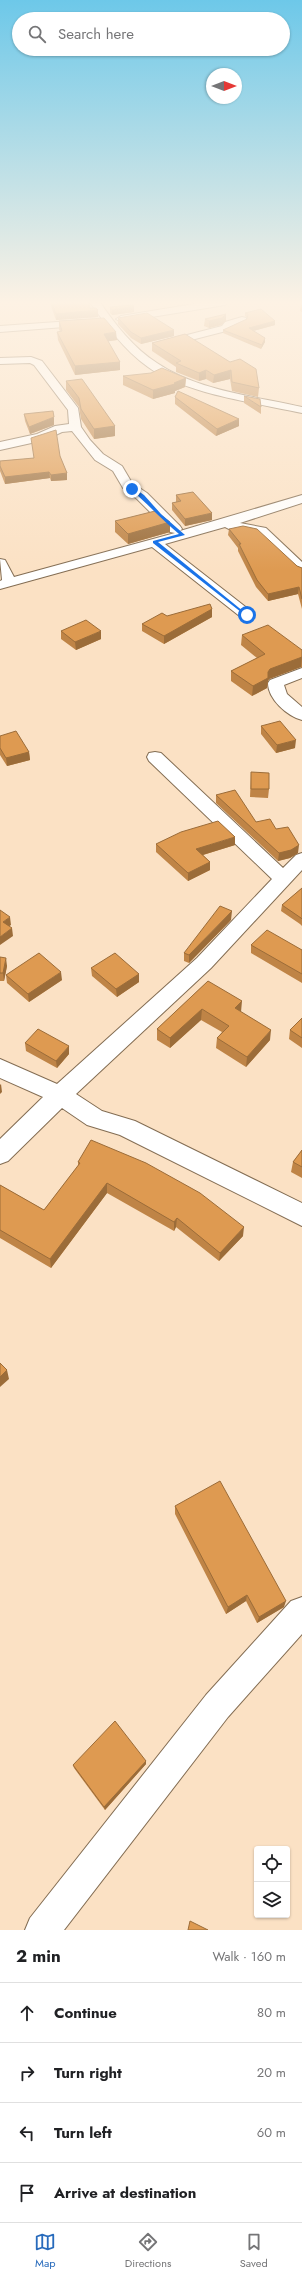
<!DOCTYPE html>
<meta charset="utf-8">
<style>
:root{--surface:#fff;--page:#f6f6f6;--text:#202124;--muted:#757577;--line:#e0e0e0;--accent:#286bbc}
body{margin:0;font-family:Jost,sans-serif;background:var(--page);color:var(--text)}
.controls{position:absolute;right:12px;bottom:12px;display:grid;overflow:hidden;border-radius:4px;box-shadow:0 1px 3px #0004}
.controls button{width:36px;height:36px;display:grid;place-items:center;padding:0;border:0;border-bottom:1px solid var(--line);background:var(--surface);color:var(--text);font:20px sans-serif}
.compass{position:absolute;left:206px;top:68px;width:36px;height:36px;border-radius:50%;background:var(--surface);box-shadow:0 1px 3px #0004;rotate:90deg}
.stop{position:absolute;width:12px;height:12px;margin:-9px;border:3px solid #1a73e8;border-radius:50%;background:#fff}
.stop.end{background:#1a73e8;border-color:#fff;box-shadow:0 1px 4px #0008}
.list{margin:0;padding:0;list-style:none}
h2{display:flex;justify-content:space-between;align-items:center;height:52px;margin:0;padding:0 16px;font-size:17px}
h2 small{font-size:13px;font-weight:400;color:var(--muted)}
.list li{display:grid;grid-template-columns:26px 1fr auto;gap:12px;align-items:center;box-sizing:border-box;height:60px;padding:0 16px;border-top:1px solid var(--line)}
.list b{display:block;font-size:15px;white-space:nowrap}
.list em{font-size:13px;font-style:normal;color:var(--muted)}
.icon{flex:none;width:22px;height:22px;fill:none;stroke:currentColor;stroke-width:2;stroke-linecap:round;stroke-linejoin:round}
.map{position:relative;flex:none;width:302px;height:1930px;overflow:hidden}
.search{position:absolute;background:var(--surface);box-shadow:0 1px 3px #0004;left:12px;right:12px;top:12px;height:44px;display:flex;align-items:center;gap:10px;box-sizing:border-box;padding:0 14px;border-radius:22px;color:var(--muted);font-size:15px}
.sheet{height:292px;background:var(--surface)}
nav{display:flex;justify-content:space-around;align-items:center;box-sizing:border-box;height:56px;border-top:1px solid var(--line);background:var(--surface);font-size:11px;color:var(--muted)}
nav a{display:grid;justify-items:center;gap:2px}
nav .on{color:var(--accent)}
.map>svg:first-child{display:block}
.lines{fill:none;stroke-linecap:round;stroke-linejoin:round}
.minor-casing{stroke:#836d53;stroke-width:2}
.minor{fill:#fff;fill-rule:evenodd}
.wall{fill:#bf8446}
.shaded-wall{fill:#9b6c39}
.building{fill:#de9a51;stroke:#9b6c39}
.route{fill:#1a73e8}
</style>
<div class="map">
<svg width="302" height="1930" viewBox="0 0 302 1930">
<rect width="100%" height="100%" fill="#fbe1c4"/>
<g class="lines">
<g class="minor-casing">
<path id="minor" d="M89 301H99C115 324 133 348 157 363 198 391 255 396 302 407V413C257 403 185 394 148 367 124 350 106 325 89 301Z
M212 301 230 302 225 305 121 322 116 319 121 316Z
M242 317 246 318V322L233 326 230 330 164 347 159 344 160 342 222 326 225 322Z
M86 320 91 323 90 325 0 332V326Z
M31 357 42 361 78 408 81 427 90 440 103 454 122 466 132 483 147 493 180 526 182 529 180 531 302 495V503L240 523 266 528 302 562V573L297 572 256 534 251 532 231 530 225 527 165 544 252 612 254 615 252 618H242L152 547 0 589V581L2 580 0 559 5 560 14 577 175 533 170 532 137 499 123 488 113 471 95 460 72 431 62 432 45 440 0 450V442L37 434 55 426 69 424 68 410 34 365 30 363 0 364V358Z
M302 668V678L284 685 287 694 302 707V720C287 716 268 699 268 683L270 680Z
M155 752 161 753 283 868 296 855 302 853V870L211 968 76 1094 102 1111 135 1121 302 1203V1226L120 1135 87 1125 62 1108 8 1161 0 1164V1139L43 1097 0 1078V1059L57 1084 197 958 272 879 149 761 147 757 149 753Z
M302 1597V1634L228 1717 64 1930H25L30 1918 206 1695 291 1601Z"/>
</g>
<use href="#minor" class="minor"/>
</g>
<path class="wall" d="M51 301H90L89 308 98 317 56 320 51 306Z
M301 305H302V312L300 311Z
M110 307 134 312 112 315 110 313Z
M245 313 275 321V325L253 331 265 342 261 349 223 333V330L247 319V318L245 316Z
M118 318 174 336 141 344 131 338 118 324Z
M205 319 226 321 221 325 209 328 204 326Z
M59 321 117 340 108 341 120 362V370L75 375 58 340 57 332H60L59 329Z
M185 334 259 388 258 397 232 391 230 379 213 383 206 379 199 381 176 372V367L152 351V343Z
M123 376 186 378 185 387 175 391V393L153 399 123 385Z
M66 381 115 426V436L94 439 81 419 79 407 66 390Z
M244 396 261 407V414L244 403Z
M175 397 239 426 216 436 175 404Z
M24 414 54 425 30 434 25 421Z
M60 456 67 480 51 481 50 478 5 484 0 471V461Z
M176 495 212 520 185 526 172 510V503L176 502Z
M115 521 170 522V532L128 544 115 532Z
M229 529 297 566 302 568V609L298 594 268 601 256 587 238 551V548L228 535Z
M212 609V617L164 644 142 631V624L167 616Z
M61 631 101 639 76 650 61 639Z
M242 635 302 650V668L301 667 269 679 268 681 267 688 252 696 231 681V671L257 658 241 645Z
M261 726 295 748 276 753 261 734Z
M0 736 29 752 30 760 7 766 0 755Z
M251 772 269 789 268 798 250 797Z
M216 795 256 822 276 829 298 853 290 858 278 861 216 803Z
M156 844 235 845 203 855 210 862V870L188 881 156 852Z
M302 888V926L300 924 281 911 282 905Z
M231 920 189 963 184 961V953Z
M251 945 302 950V983L251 953Z
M0 957 7 966 4 981H0Z
M91 968 139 974V982L117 997 92 976Z
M6 975 62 980 29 1002 7 983Z
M208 981 241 1012 270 1040 246 1067 216 1048 217 1038 222 1032 201 1020 170 1048 157 1040V1029Z
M302 1018V1048L289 1039 290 1030Z
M25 1043 69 1054 57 1068 26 1051Z
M302 1150V1178L291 1172 293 1162Z
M78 1162 243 1236 219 1261 176 1227 174 1231 107 1193 51 1268 0 1238V1185L44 1210 78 1166Z
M175 1506 284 1607 257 1623 246 1601 226 1614 175 1514Z
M146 1764 105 1810 74 1768 73 1765Z"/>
<path class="shaded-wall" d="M90 301 89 311 98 310V317L56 320V314Z
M134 306V312L112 315V310Z
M226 314V321L221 325 209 328V321Z
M275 321V325L249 332V328Z
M174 330V336L141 344V338Z
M116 332 117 340 104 342V334Z
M265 338V342L261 349 262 345Z
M120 362V370L75 375V366Z
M206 370V379L199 381V373Z
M231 370 230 379 213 383 214 375Z
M186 378 185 387 175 391V393L153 399V390Z
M54 417V425L30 434 29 427Z
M239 419V426L216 436 217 429Z
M115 426V436L94 439V429Z
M49 472 50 478 5 484V477Z
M67 473V480L51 481V475Z
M212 513V520L185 526V519Z
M170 522V532L128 544V534Z
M299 587 298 594 268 601V594Z
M212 609V617L164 644V636Z
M101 631V639L76 650 75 642Z
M302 657 301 667 269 679 268 681 267 688 252 696 253 686 268 672 270 669Z
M296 740 295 748 276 753 277 745Z
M29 752 30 760 7 766 6 758Z
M235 837V845L196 857V849Z
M299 845 298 853 290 858 278 861 279 853Z
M210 862V870L188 881V873Z
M232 911 231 920 189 963V955Z
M10 917 11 925 4 930 3 922Z
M12 928 13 936 0 945V937Z
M6 958 7 966 4 981 3 973Z
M61 972 62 980 29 1002 28 994Z
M139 974V982L117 997 116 989Z
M242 1001 241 1012 235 1008Z
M202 1009 201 1020 170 1048V1038Z
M271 1030 270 1040 246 1067 247 1057Z
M69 1046V1054L57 1068 56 1061Z
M1 1084 2 1092 0 1094V1085Z
M107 1183V1193L51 1268 50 1259Z
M177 1218 176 1227 174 1231V1222Z
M244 1227 243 1236 219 1261 220 1253Z
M7 1370 9 1379 0 1387V1377Z
M247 1595 246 1601 226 1614 228 1607Z
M286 1601 284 1607 257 1623 259 1617Z
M146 1761V1764L105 1810 104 1807Z"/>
<path class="building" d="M51 301H89V308H96L98 310 56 314Z
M132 305 134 306 112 310 110 307Z
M261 309 275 321 249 328 265 338 262 345 223 330 247 319 248 314 245 313Z
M147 313 174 330 141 338 131 332 118 318Z
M226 314 222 318 209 321 205 319Z
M104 318 116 332 104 334 120 362 75 366 57 332 62 331 59 321Z
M185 334 230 362 240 359 256 369 259 388 232 382 231 370 214 375 206 370 199 373 176 363 181 361 152 343Z
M162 368 186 378 174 383 175 384 153 390 123 376 151 373Z
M82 379 115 426 94 429 81 409 79 398 66 381Z
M178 391 239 419 217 429 175 397Z
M244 396 260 399 261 407Z
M53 411 54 417 29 427 24 414Z
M56 430 60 456 67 473 51 475 49 472 5 477 0 466V461L34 458 31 438Z
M193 492 212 513 185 519 172 503 181 501 176 495Z
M155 511 170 522 128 534 115 521Z
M243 526 257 529 297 566 302 568V599L299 587 268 594 257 580 239 544H241L229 529Z
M210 604 212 609 164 636 142 624 162 613 167 616Z
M86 620 101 631 75 642 61 631Z
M268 625 302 650V657L270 669 268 672V678L253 686 231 671 265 654 242 635Z
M280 721 296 740 277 745 261 726Z
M16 731 29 752 6 758 0 748V736Z
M251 772 269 773V789H251Z
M235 790 256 822 270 819 276 829 288 827 299 845 291 850 279 853 216 795Z
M218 821 235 837 196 849 210 862 188 873 156 844 181 832Z
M302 888V919L301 918 282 905Z
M220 906 232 911 189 955 184 953Z
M0 910 10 917 3 922 12 928 0 937Z
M267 930 302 950V974L251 945Z
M39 953 61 972 28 994 6 975Z
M115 953 139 974 116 989 91 968Z
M0 957 6 958 3 973H0Z
M208 981 242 1001 235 1008 271 1030 247 1057 217 1038 229 1026 202 1009 170 1038 157 1029Z
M302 1018V1038L290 1030Z
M38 1029 69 1046 56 1061 25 1043Z
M91 1140 146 1163 200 1193 244 1227 220 1253 177 1218 174 1222 107 1183 50 1259 0 1230V1185L44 1210 80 1163 78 1162Z
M302 1150V1167L293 1162Z
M0 1363 7 1370 0 1377Z
M220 1481 286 1601 259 1617 247 1595 228 1607 175 1506Z
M115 1721 146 1761 104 1807 73 1765Z
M190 1921 208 1930H188Z"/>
<linearGradient id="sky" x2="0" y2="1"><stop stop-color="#6dc8e9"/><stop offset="0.53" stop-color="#fdf2e4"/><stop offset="1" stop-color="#fdf2e4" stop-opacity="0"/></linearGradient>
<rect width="302" height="571" fill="url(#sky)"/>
<path class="route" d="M134 488 144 495 161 514 185 535 158 542 249 616H246L153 543V541L179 534C162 520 147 503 130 489Z"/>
</svg>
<div class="controls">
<button><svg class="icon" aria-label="locate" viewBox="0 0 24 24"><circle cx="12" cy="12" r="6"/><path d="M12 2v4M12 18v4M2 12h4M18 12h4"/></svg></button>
<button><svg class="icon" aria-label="layers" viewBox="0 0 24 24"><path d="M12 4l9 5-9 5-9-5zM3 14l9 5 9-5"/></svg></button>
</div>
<svg class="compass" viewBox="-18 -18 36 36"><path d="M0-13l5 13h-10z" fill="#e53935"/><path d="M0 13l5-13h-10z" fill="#757577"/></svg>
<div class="stop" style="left:247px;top:615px"></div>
<div class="stop end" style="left:132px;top:489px"></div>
<div class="search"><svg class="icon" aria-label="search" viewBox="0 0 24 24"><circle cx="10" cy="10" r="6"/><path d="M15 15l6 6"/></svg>Search here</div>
</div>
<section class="sheet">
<h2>2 min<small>Walk · 160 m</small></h2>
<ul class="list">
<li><svg class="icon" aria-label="ahead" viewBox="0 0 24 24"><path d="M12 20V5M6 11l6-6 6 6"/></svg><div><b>Continue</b></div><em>80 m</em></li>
<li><svg class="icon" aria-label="right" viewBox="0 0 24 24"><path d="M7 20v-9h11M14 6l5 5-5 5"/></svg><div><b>Turn right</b></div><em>20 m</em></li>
<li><svg class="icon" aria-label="left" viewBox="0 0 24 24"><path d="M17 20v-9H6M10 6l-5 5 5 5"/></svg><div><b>Turn left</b></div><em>60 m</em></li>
<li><svg class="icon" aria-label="arrive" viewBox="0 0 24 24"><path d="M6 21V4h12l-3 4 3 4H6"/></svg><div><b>Arrive at destination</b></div></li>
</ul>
</section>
<nav>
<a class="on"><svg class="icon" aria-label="map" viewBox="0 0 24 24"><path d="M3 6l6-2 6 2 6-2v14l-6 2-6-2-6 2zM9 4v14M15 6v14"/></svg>Map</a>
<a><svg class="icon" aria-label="directions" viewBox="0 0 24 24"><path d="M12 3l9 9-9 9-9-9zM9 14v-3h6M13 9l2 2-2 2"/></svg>Directions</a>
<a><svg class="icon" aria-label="saved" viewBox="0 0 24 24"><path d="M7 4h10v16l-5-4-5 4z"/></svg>Saved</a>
</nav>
